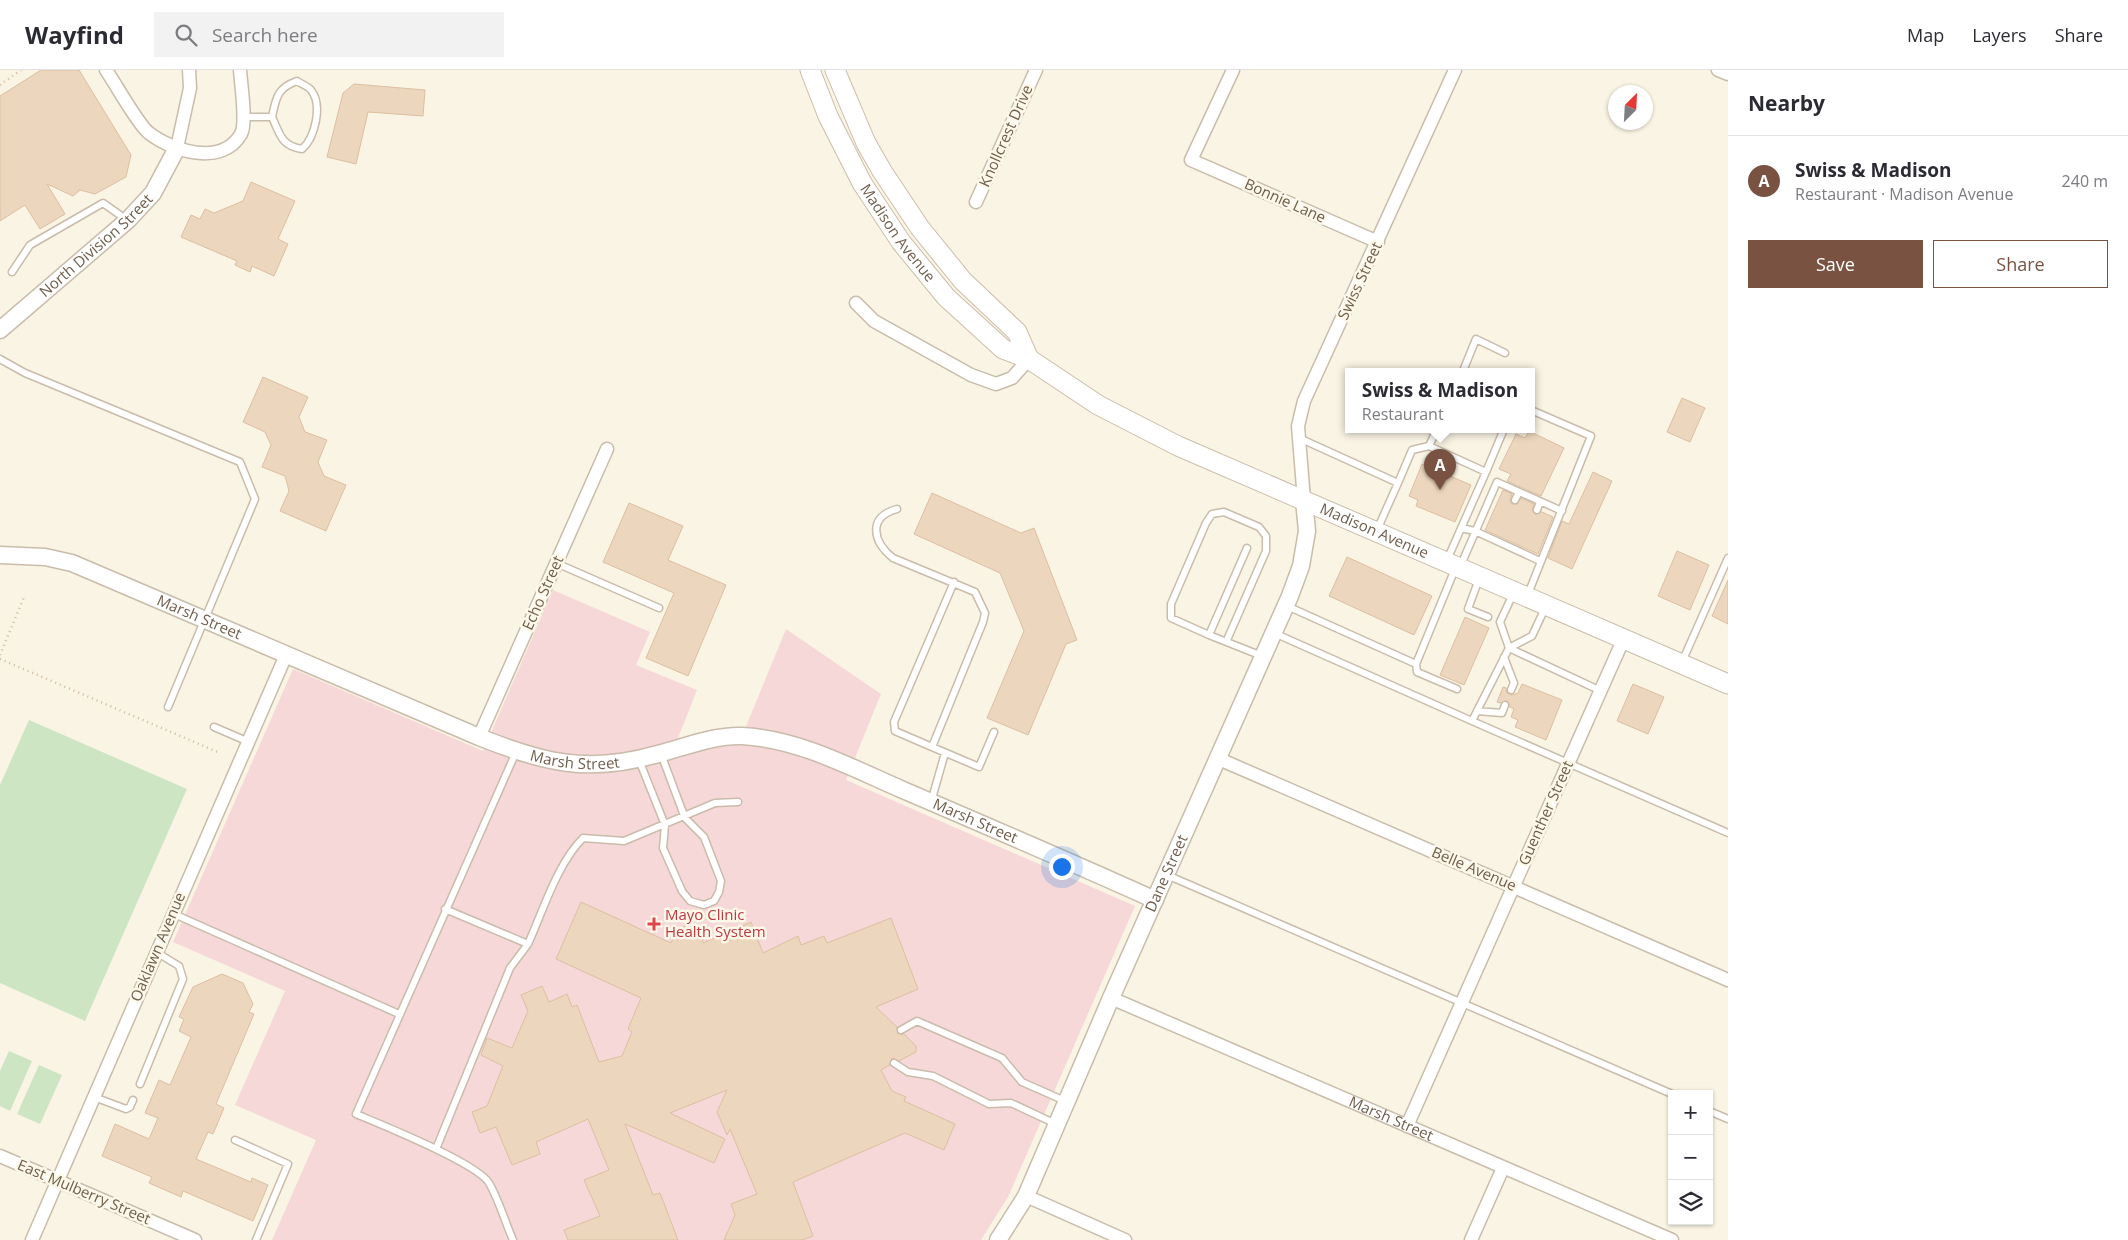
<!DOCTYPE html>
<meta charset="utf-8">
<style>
:root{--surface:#fff;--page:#f2f2f3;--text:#2b2b33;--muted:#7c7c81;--line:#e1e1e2;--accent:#795242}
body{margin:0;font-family:"Open Sans",sans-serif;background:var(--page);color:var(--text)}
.controls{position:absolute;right:15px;bottom:15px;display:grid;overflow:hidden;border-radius:0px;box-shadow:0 1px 4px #0004}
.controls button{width:45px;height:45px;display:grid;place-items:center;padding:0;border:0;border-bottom:1px solid var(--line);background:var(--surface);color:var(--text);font:25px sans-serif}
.compass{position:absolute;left:1608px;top:15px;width:45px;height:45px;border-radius:50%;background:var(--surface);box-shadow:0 1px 4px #0004;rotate:24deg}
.you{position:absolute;left:1061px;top:796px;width:18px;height:18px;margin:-12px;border:4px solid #fff;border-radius:50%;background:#1a73e8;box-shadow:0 0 0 8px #1a73e833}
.badge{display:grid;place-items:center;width:32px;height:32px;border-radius:50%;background:var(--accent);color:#fff;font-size:16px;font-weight:700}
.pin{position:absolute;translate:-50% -41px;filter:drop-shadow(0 1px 2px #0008)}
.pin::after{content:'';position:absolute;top:26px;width:18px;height:15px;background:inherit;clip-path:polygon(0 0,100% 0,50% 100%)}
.popup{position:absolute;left:1345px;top:298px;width:190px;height:65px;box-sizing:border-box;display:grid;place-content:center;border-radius:0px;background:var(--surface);filter:drop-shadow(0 1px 4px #0005);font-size:16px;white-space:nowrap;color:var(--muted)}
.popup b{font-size:19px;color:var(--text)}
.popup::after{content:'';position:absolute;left:50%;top:100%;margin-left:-10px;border:10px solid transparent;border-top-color:var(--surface)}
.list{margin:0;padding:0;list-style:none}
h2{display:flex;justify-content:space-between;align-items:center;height:65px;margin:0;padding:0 20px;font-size:21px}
h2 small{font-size:16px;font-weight:400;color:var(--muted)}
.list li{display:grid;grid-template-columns:32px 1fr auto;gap:15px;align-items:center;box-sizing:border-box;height:90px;padding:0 20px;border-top:1px solid var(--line)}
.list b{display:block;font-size:19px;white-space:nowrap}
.list p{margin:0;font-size:16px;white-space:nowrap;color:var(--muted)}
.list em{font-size:16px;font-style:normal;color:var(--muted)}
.actions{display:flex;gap:10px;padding:15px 20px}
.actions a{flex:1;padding:11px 0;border:1px solid var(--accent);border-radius:0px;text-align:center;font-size:18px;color:var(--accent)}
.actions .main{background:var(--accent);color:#fff}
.icon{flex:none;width:28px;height:28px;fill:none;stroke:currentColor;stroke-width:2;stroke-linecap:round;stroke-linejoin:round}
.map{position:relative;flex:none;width:1728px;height:1170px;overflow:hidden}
header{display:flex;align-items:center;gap:30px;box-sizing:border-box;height:70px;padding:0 25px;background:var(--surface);border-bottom:1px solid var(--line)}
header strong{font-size:24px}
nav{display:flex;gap:28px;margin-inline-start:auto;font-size:18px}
.search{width:350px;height:45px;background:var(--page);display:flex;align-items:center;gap:12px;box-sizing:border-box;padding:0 18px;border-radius:0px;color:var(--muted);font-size:19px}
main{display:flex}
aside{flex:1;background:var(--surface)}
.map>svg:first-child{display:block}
.medical{fill:#f6d8d8}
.green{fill:#cee5c4}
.building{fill:#ecd6be;stroke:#ddbfa0}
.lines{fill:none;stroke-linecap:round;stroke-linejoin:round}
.service-casing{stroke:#c9bcab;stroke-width:9}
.minor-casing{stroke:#c9bcab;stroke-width:15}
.tertiary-casing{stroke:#c9bcab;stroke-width:19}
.secondary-casing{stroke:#ccbdaa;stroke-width:21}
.path{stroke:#d1baa2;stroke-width:2.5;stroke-dasharray:1 4;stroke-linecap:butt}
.service{stroke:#fff;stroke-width:6}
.minor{stroke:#fff;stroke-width:12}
.tertiary{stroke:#fff;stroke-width:16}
.secondary{stroke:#fff;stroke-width:19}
.health-dot{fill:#e0444e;stroke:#fdf8e9;stroke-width:2}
.labels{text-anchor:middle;stroke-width:5;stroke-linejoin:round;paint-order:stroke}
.street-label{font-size:15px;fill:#6f5d4c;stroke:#fdf8e9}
.health-label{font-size:15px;fill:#be3a42;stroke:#fdf8e9;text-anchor:start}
</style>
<header>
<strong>Wayfind</strong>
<div class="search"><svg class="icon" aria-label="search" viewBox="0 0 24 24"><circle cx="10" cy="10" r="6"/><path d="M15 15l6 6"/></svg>Search here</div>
<nav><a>Map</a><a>Layers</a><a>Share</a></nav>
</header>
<main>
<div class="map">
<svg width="1728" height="1170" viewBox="0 0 1728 1170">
<rect width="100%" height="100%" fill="#faf4e4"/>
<path class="medical" d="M553 520 650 562 636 595 697 620 674 678 742 666 786 559 881 624 846 710 1135 836 1008 1127 981 1170H272L316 1070 235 1035 285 921 173 872 293 599 483 681Z"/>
<path class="green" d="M29 650 187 719 85 951 0 913V715Z
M9 981 32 991 10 1041 0 1036V1001Z
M39 995 62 1005 40 1054 17 1044Z"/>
<path class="building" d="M41 0H79L131 85 126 107 95 124 80 120 73 126 47 114 65 144 40 159 25 135 0 151V26Z
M354 14 425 20 423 46 368 42 356 94 327 87 343 23Z
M251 112 295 131 278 169 288 174 274 206 252 196 250 202 235 195 237 191 181 167 191 145 200 149 205 139 214 143 243 131Z
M263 307 308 327 299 347 305 362 327 370 318 392 324 406 346 415 326 461 280 441 289 421 285 406 262 397 271 375 265 362 243 352Z
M1682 328 1705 338 1690 372 1667 362Z
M1529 361 1564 378 1541 426 1507 411 1511 404 1499 399 1516 364 1525 368Z
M1422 394 1471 415 1455 452 1416 436 1418 430 1409 426Z
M1593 402 1612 411 1572 499 1548 488 1562 451 1569 454Z
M1503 420 1512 424 1510 430 1512 434H1517L1521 428 1534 434 1532 440 1535 444 1542 442 1553 447 1538 484 1485 460Z
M932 423 1021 463 1034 458 1077 570 1066 574 1028 665 987 648 1024 561 1000 503 914 464Z
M629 433 683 456 668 490 726 515 688 606 646 588 674 523 603 492Z
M1677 481 1709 495 1690 540 1658 526Z
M1347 487 1432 526 1414 565 1329 526Z
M1728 510V554L1712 546Z
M1465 547 1489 558 1464 615 1440 605Z
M1522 614 1562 630 1546 670 1515 657 1518 650 1511 647 1514 639 1510 637 1507 631 1500 633 1497 632 1503 617 1506 618 1507 623 1512 625 1518 623Z
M1633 614 1664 627 1648 664 1617 651Z
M581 832 671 873 677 861 681 863 686 853 703 857V873L751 852 763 883 798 866 801 875 824 866 827 873 891 848 918 919 876 937 897 957 898 964H904L916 976V982L899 991 892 988 890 995 881 1000 892 1021 906 1027 904 1031 955 1054 944 1080 905 1063 793 1112 813 1166 802 1170H724L735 1145 731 1134 757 1124 730 1059 727 1065 717 1042 727 1020 670 1043 725 1069 714 1093 625 1054 653 1125 660 1123 678 1170H568L564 1160 600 1146 584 1110 609 1100 588 1049 536 1072 540 1084 512 1095 496 1057 480 1063 472 1042 487 1036 503 996 481 985 487 968 512 978 528 941 521 925 542 916 549 932 567 924 572 937 577 935 599 992 622 986 632 962 628 959 641 928 556 889Z
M222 904 243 913 253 934 249 942 254 944 216 1034 224 1038 213 1064 208 1062 196 1089 251 1112 252 1108 268 1115 253 1151 183 1121 181 1127 149 1113 152 1107 102 1086 115 1054 149 1069 158 1048 145 1043 159 1010 170 1015 191 967 179 961 184 949 179 947 193 917Z"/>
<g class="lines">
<g class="service-casing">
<path id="service" d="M243 47H272C280 64 281 76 302 79 315 68 323 35 311 20 308 16 301 14 297 11 277 18 276 28 272 47
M12 202 30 175 103 133 127 150
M0 289 25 303 240 392 255 429 168 637
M1463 301 1476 269 1505 283
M1299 368 1398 413 1377 460
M1429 376 1437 359
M1486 402 1504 359
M1398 413 1412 380 1429 376 1486 402 1447 490
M1515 430 1519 422
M897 439C867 447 873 472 893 488L975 522 985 543 983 552 932 677 979 697 994 662
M1537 440 1540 432
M1461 458 1475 461 1540 491
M1247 478 1209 565 1262 586
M556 493 659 538
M1460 497 1497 412 1562 441
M1455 499 1416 594 1417 602 1457 619
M1479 509 1468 539 1488 547
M1513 524 1500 552 1509 578 1532 566 1546 536
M1528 524 1591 366 1531 340
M1287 536 1416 594
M1274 563 1472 651
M1209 565 1171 548V534L1206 453 1212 444 1224 442 1259 457 1266 466V481L1227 570
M1504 587 1514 613 1511 620
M1682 592 1728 488
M1601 621 1509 578 1472 651 1728 763
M1477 641 1502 643 1505 635
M214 657 249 672
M932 677 895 661 894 652 954 512
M639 690 665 755 663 778 682 821 690 831 704 835 714 831 719 822 721 811 704 767 685 748 661 684
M931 732 945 683
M1167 805 1672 1024
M445 839 528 874C543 841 557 794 583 768L624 771 715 733 738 732
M174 844 399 944
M901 960 917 951 1002 988 1022 1012 1065 1031
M894 993 908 1002 933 1006 989 1034 1011 1033 1056 1054
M140 1014 183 909 179 896 156 882
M94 1027 126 1039 130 1037 133 1030
M1709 1041 1728 1049
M235 1070 288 1094 256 1170
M436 1079 510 898 528 874
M513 1170C505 1152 499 1130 489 1113 477 1093 382 1055 356 1044L516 682"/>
</g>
<g class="minor-casing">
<g id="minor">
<path d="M106 0C115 13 139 56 149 63 172 81 222 97 241 64 247 53 241 15 240 0"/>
<path d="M1233 0 1191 90 1378 172"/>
<path d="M1718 0 1728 4"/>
<path d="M177 78 190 18 189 0"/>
<path d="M976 132 1036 0"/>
<path d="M856 233 874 251 971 305 996 314 1012 308 1029 289"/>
<path d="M1304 430 1298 356 1304 331 1455 0"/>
<path d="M479 667 607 379"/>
<path d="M1219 689 1728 910"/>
<path id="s1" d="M1111 928 1672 1170"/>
<path d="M1407 1056 1624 568"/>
<path d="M0 1086 195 1170"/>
<path d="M1026 1126 1125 1170"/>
<path d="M32 1170 286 585"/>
<path d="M1471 1170 1503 1098"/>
</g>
</g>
<g class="tertiary-casing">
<g id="tertiary">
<path id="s2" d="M0 260 128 150 153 123 177 78"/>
<path id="s3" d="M0 485 45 487 72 493 479 667C544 693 588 704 658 684 685 677 714 665 742 666 799 669 852 698 903 720 987 756 1071 792 1155 830"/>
<path id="s4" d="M998 1170 1026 1126 1111 928 1290 526 1301 496 1307 461 1304 430"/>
</g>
</g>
<g class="secondary-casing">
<g id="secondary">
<path id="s5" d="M810 0 828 46 862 113 901 172 946 227 1003 279 1029 289 1098 335 1178 376 1728 614"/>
<path d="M835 0 866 73 882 101 920 158 963 211 1017 262 1029 289"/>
</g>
</g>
<path class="path" d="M0 15 21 0
M0 585 24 527
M0 589 220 683"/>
<use href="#service" class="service"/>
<use href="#minor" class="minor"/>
<use href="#tertiary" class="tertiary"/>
<use href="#secondary" class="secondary"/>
</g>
<path class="health-dot" d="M651.5 846.5h5v5h5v5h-5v5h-5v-5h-5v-5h5z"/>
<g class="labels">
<g class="street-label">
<text transform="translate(1006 66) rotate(-66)" y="5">Knollcrest Drive</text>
<text transform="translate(1285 131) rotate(24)" y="5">Bonnie Lane</text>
<text dy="5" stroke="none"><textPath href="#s5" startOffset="186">Madison Avenue</textPath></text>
<text dy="5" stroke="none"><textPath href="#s2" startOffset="128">North Division Street</textPath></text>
<text transform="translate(1360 211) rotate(-65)" y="5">Swiss Street</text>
<text dy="5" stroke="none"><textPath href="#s5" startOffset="758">Madison Avenue</textPath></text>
<text transform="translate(543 523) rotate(-66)" y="5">Echo Street</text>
<text dy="5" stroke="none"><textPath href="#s3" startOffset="211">Marsh Street</textPath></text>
<text dy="5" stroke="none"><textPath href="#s3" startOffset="615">Marsh Street</textPath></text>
<text transform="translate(1546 743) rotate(-66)" y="5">Guenther Street</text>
<text dy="5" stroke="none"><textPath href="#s3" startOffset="1035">Marsh Street</textPath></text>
<text transform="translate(1474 799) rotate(23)" y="5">Belle Avenue</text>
<text dy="5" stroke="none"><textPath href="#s4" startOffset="404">Dane Street</textPath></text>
<text transform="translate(158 877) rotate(-67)" y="5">Oaklawn Avenue</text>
<text dy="5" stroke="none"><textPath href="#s1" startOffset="305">Marsh Street</textPath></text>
<text transform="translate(84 1122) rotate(23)" y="5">East Mulberry Street</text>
</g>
<g class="health-label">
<text x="665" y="850">Mayo Clinic<tspan x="665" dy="17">Health System</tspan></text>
</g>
</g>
</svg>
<div class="controls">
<button>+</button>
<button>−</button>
<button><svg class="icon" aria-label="layers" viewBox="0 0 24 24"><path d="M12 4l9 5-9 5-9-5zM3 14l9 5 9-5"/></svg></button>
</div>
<svg class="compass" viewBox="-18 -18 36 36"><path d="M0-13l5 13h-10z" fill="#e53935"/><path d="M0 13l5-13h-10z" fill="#7c7c81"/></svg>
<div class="you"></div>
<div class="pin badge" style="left:1440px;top:420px">A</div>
<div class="popup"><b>Swiss &amp; Madison</b>Restaurant</div>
</div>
<aside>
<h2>Nearby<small></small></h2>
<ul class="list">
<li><span class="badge">A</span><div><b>Swiss &amp; Madison</b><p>Restaurant · Madison Avenue</p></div><em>240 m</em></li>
</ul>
<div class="actions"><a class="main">Save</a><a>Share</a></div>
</aside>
</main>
